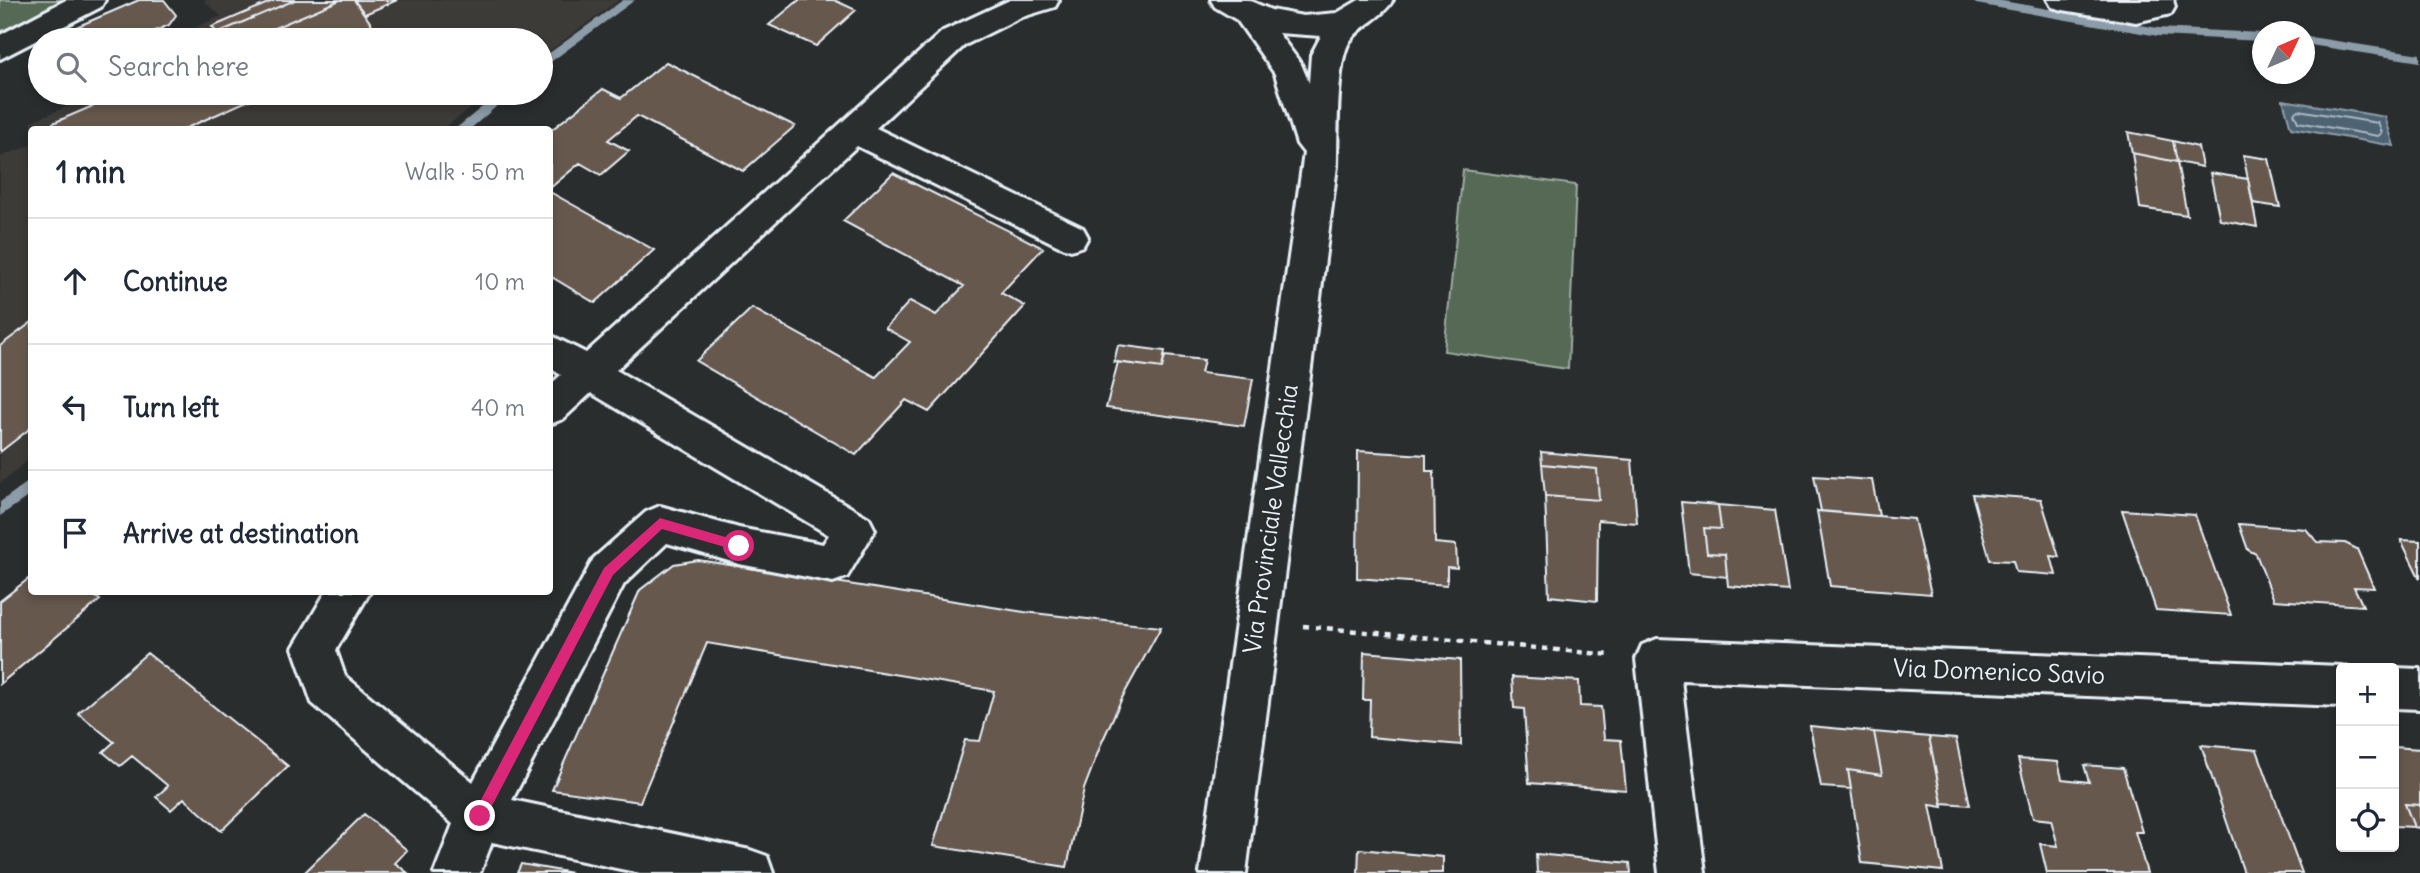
<!DOCTYPE html>
<meta charset="utf-8">
<style>
:root{--surface:#fff;--page:#f6f6f7;--text:#1f2937;--muted:#747a83;--line:#e0e1e3}
body{margin:0;font-family:Delius,sans-serif;background:var(--page);color:var(--text)}
.controls{position:absolute;right:21px;bottom:21px;display:grid;overflow:hidden;border-radius:7px;box-shadow:0 4px 10px #0003}
.controls button{width:63px;height:63px;display:grid;place-items:center;padding:0;border:0;border-bottom:2px solid var(--line);background:var(--surface);color:var(--text);font:35px sans-serif}
.compass{position:absolute;left:2252px;top:21px;width:63px;height:63px;border-radius:50%;background:var(--surface);box-shadow:0 4px 10px #0003;rotate:46deg}
.stop{position:absolute;width:21px;height:21px;margin:-16px;border:5px solid #db2777;border-radius:50%;background:#fff}
.stop.end{background:#db2777;border-color:#fff;box-shadow:0 2px 7px #0008}
.list{margin:0;padding:0;list-style:none}
h2{display:flex;justify-content:space-between;align-items:center;height:91px;margin:0;padding:0 28px;font-size:30px}
h2 small{font-size:23px;font-weight:400;color:var(--muted)}
.list li{display:grid;grid-template-columns:46px 1fr auto;gap:21px;align-items:center;box-sizing:border-box;height:126px;padding:0 28px;border-top:2px solid var(--line)}
.list b{display:block;font-size:26px;white-space:nowrap}
.list em{font-size:23px;font-style:normal;color:var(--muted)}
.icon{flex:none;width:38px;height:38px;fill:none;stroke:currentColor;stroke-width:2;stroke-linecap:round;stroke-linejoin:round}
.map{position:relative;flex:none;width:2420px;height:873px;overflow:hidden}
.search{position:absolute;background:var(--surface);box-shadow:0 4px 10px #0003;left:28px;top:28px;width:525px;height:77px;display:flex;align-items:center;gap:18px;box-sizing:border-box;padding:0 24px;border-radius:38px;color:var(--muted);font-size:26px}
.panel{position:absolute;background:var(--surface);box-shadow:0 4px 10px #0003;left:28px;top:126px;width:525px;height:469px;border-radius:7px}
.map>svg:first-child{display:block}
.built{fill:#3c3a37}
.green{fill:#556954;stroke:#9eada6;stroke-width:2}
.water{fill:#4e6372;stroke:#8c9ca8;stroke-width:2}
.lines{fill:none;stroke-linecap:round;stroke-linejoin:round}
.shore{stroke:#aab8c2;stroke-width:2}
.stream{fill:#8c9ca8;fill-rule:evenodd}
.building{fill:#66584d;stroke:#e8f1f8;stroke-width:2}
.minor-casing{stroke:#e8f1f8;stroke-width:6}
.major-casing{stroke:#e8f1f8;stroke-width:6}
.path{stroke:#e8f1f8;stroke-width:4.5;stroke-dasharray:6 6;stroke-linecap:butt}
.minor{fill:#2a2d2e;fill-rule:evenodd}
.major{fill:#2a2d2e;fill-rule:evenodd}
.route{fill:#db2777}
.labels{text-anchor:middle;stroke-width:5;stroke-linejoin:round;paint-order:stroke}
.street-label{font-size:24px;fill:#e8f1f8;stroke:#2a2d2e}
</style>
<div class="map">
<svg width="2420" height="873" viewBox="0 0 2420 873">
<rect width="100%" height="100%" fill="#2a2d2e"/>
<filter id="ink" filterUnits="userSpaceOnUse"><feTurbulence type="fractalNoise" baseFrequency=".0143" numOctaves="2"/><feDisplacementMap in="SourceGraphic" scale="14" xChannelSelector="R" yChannelSelector="G"/><feConvolveMatrix kernelMatrix="1 2 1 2 8 2 1 2 1" color-interpolation-filters="sRGB"/></filter>
<g filter="url(#ink)">
<path class="built" d="M203 0H619L541 57V40H200L194 28 221 16Z
M102 93H492L442 129 33 130 31 121Z
M31 145V458L0 483V157Z"/>
<path class="green" d="M0 0H65L0 32Z
M1463 170 1576 185 1568 369 1444 351Z"/>
<path class="water" d="M2283 100 2385 117 2394 146 2291 128Z"/>
<g class="lines">
<path class="shore" d="M2298 110 2378 123 2382 133 2378 136 2298 122 2294 113Z"/>
<path class="stream" d="M623 0H635L541 69V59Z
M1971 0H1997L2158 28 2262 33V41L2158 36 1976 4Z
M2304 36 2420 54V62L2304 44Z
M499 93H512L469 130H454Z
M32 479V494L0 516V502Z"/>
</g>
<path class="building" d="M139 0H164L176 15 169 25 142 37 144 40H46Z
M275 0H295L217 33 212 27Z
M295 0H340L246 40H221L217 33Z
M340 0H354L383 40H246Z
M354 0H397L365 14Z
M799 0H834L856 10 816 46 769 25Z
M666 62 795 126 743 171 637 116 608 140 629 151 601 175 580 163 550 188V131L603 89 621 98Z
M74 93H102L80 102Z
M123 93H265L182 130H56L53 123Z
M2128 132 2173 141 2177 162 2132 153Z
M2173 141 2198 147 2202 167 2177 162Z
M2132 153 2177 162 2187 215 2140 208Z
M2243 155 2269 159 2280 207 2253 203Z
M893 173 1043 248 1001 293 1025 306 929 412 906 400 856 455 696 361 752 308 876 377 910 342 885 328 910 301 936 315 964 286 843 221Z
M2210 173 2248 179 2257 227 2220 220Z
M550 192 654 250 595 303 550 276Z
M32 322V427L0 452V346Z
M1118 345 1165 351 1162 368 1114 362Z
M1165 356 1204 360 1201 373 1253 379 1244 426 1106 408 1118 362 1162 368Z
M1358 451 1426 455V471H1434L1435 543 1456 545 1457 568 1447 567V585L1357 578Z
M1541 452 1632 460 1637 523 1598 520 1597 601 1549 596 1545 496 1599 500 1597 469 1542 464Z
M1542 464 1597 469 1599 500 1545 496Z
M1814 476 1872 480 1879 516 1821 511Z
M1972 494 2041 499 2059 557 2051 556 2056 575 2016 572 2013 561 1990 560Z
M1681 502 1718 505 1721 529 1704 528 1707 553 1725 554 1727 577 1689 573Z
M1718 505 1775 510 1788 591 1728 586 1725 554 1707 553 1704 528 1721 529Z
M2122 510 2195 515 2231 615 2156 610Z
M1817 511 1914 519 1931 594 1830 586Z
M2239 524 2306 529 2317 542 2345 543 2357 549 2374 588 2354 587 2363 606 2274 600 2256 554 2248 550Z
M2401 540 2420 541V579Z
M698 560 1024 612 1161 627 1122 698 1102 742 1084 789 1067 867 933 846 965 740 980 741 994 691 707 643 640 802 552 790 640 590 674 564Z
M32 576V592H89L100 600 0 684V601Z
M1364 652 1460 660 1461 745 1369 737 1370 700H1363Z
M147 653 288 766 221 831 184 798 171 810 156 797 168 786 132 756 120 766 103 752 114 742 78 713Z
M1512 677 1579 681 1580 706 1601 707 1604 739 1621 740 1626 790 1529 783 1524 709 1514 708Z
M1810 726 1874 732 1882 775 1848 770 1851 789 1821 787Z
M1874 732 1929 737 1943 807 1930 805 1943 871 1862 863 1848 770 1882 775Z
M1929 737 1956 739 1970 805 1942 803Z
M2201 745 2257 750 2302 873H2244Z
M2394 747 2420 749V805L2405 804 2414 827 2394 826Z
M2018 759 2058 762 2062 779 2089 782 2084 765 2123 768 2142 832H2135L2147 873H2047L2040 844 2058 846 2051 820 2033 818Z
M2405 804 2420 805V828L2414 827Z
M364 814 407 850 395 863 408 873H304Z
M1359 849 1443 857V873H1358Z
M1536 854 1630 863 1631 873H1537Z
M521 864 572 873H517Z"/>
<g class="lines">
<g class="minor-casing">
<path id="minor" d="M66 0H105L101 7 0 59V35Z
M1010 0H1059L1055 7 1019 18 965 45 876 128 1083 228 1088 237 1083 246 1071 250 1059 246 857 146 616 370 869 518 875 530 847 577 833 582 739 564 667 543 624 584 512 800 750 850 767 856 773 873H640L492 842 480 873H434L453 824 312 703 293 648 326 592H370L336 650 345 676 473 782 594 558 646 512 660 506 739 528 823 544 829 535 591 393 563 419 550 424V385L561 375 550 368V335L586 353 943 31Z
M2048 0H2173L2175 7 2171 14 2136 22 2063 10 2052 7Z
M1657 639 2341 666 2348 668H2341V706L1681 680 1705 873H1659L1636 659 1642 645Z
M2392 668H2394L2420 669V709L2394 708Z"/>
</g>
<g class="major-casing">
<path id="major" d="M1211 0H1248L1271 10 1303 16 1337 13 1359 0H1393C1382 18 1362 24 1350 41 1336 61 1338 139 1337 166L1246 873H1200L1304 153 1297 144 1275 74 1237 20 1215 7ZM1278 33 1321 36 1311 55 1309 83 1301 64Z"/>
</g>
<path class="path" d="M1303 626 1611 655"/>
<use href="#minor" class="minor"/>
<use href="#major" class="major"/>
</g>
</g>
<path class="route" d="M660 518 739 541 745 546 739 551 662 529 613 575 484 821H475V811L604 568Z"/>
<g class="labels">
<g class="street-label">
<text transform="translate(1271 519) rotate(-82)" y="8">Via Provinciale Vallecchia</text>
<text transform="translate(1999 672) rotate(2)" y="8">Via Domenico Savio</text>
</g>
</g>
</svg>
<div class="controls">
<button>+</button>
<button>−</button>
<button><svg class="icon" aria-label="locate" viewBox="0 0 24 24"><circle cx="12" cy="12" r="6"/><path d="M12 2v4M12 18v4M2 12h4M18 12h4"/></svg></button>
</div>
<svg class="compass" viewBox="-18 -18 36 36"><path d="M0-13l5 13h-10z" fill="#e53935"/><path d="M0 13l5-13h-10z" fill="#747a83"/></svg>
<div class="stop" style="left:739px;top:546px"></div>
<div class="stop end" style="left:480px;top:816px"></div>
<div class="search"><svg class="icon" aria-label="search" viewBox="0 0 24 24"><circle cx="10" cy="10" r="6"/><path d="M15 15l6 6"/></svg>Search here</div>
<section class="panel">
<h2>1 min<small>Walk · 50 m</small></h2>
<ul class="list">
<li><svg class="icon" aria-label="ahead" viewBox="0 0 24 24"><path d="M12 20V5M6 11l6-6 6 6"/></svg><div><b>Continue</b></div><em>10 m</em></li>
<li><svg class="icon" aria-label="left" viewBox="0 0 24 24"><path d="M17 20v-9H6M10 6l-5 5 5 5"/></svg><div><b>Turn left</b></div><em>40 m</em></li>
<li><svg class="icon" aria-label="arrive" viewBox="0 0 24 24"><path d="M6 21V4h12l-3 4 3 4H6"/></svg><div><b>Arrive at destination</b></div></li>
</ul>
</section>
</div>
